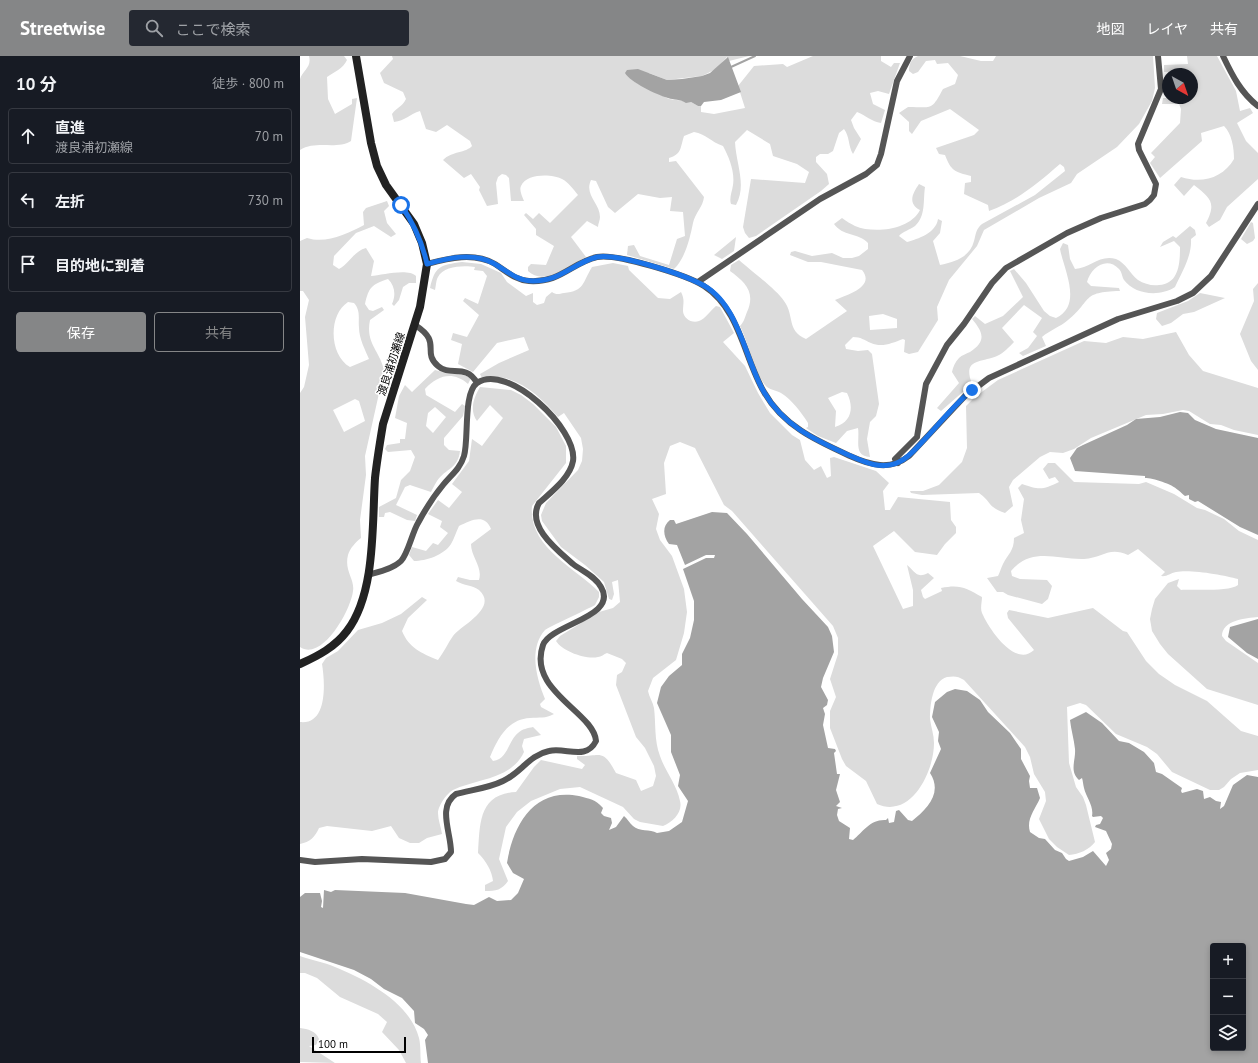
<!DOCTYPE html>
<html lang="ja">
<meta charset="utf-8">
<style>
:root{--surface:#171b24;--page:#242831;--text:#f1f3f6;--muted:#9ea1a6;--line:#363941;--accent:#858687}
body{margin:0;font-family:"PT Sans","Noto Sans JP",sans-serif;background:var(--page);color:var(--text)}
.controls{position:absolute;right:12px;bottom:12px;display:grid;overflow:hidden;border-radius:4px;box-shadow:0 2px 6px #0003}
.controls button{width:36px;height:36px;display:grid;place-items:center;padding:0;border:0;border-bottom:1px solid var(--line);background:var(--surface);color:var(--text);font:20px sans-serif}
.compass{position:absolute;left:862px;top:12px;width:36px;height:36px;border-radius:50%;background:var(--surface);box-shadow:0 2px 6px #0003;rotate:140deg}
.scale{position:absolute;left:12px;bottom:10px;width:94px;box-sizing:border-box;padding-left:4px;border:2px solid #000;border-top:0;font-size:11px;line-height:14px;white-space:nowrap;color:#000;-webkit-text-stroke:3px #fff;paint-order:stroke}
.stop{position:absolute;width:12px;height:12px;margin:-9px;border:3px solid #1a73e8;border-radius:50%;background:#fff}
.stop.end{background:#1a73e8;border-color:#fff;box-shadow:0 1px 4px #0008}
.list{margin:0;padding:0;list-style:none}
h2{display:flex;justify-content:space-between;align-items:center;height:52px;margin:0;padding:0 16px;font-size:17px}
h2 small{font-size:13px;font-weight:400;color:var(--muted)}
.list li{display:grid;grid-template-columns:26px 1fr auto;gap:12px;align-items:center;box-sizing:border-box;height:56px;margin:0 8px 8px;padding:0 8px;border:1px solid var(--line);border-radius:4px}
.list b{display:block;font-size:15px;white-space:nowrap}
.list p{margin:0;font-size:13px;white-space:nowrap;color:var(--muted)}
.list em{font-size:13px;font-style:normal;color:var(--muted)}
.actions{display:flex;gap:8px;padding:12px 16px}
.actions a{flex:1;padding:9px 0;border:1px solid var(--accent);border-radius:4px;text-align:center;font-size:14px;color:var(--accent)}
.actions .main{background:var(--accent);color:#fff}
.icon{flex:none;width:22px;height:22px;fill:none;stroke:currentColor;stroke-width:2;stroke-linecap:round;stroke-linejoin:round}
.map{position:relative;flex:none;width:958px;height:1007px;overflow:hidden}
header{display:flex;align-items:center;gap:24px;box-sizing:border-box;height:56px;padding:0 20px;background:var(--accent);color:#fff}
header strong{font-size:19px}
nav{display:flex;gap:22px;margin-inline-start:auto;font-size:14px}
.search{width:280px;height:36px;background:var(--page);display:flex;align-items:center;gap:10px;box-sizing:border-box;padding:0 14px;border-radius:4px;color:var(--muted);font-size:15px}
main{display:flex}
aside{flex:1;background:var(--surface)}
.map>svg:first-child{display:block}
.green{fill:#dcdcdc;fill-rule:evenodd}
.water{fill:#a3a3a3;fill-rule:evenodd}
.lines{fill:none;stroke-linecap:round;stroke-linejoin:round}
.stream{stroke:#a3a3a3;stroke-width:2}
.minor{stroke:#555;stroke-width:6}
.secondary{stroke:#222;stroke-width:8}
.route{stroke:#1a73e8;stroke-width:5}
.labels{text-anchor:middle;stroke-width:3;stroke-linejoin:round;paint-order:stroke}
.street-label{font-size:11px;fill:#000;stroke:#fff}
</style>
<header>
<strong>Streetwise</strong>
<div class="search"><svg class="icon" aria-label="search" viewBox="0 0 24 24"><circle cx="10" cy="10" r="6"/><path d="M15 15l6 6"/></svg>ここで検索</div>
<nav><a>地図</a><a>レイヤ</a><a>共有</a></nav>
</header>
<main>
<aside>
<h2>10 分<small>徒歩 · 800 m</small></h2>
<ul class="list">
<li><svg class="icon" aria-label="ahead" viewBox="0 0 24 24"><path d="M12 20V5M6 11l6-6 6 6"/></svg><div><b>直進</b><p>渡良浦初瀬線</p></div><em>70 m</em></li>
<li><svg class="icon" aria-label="left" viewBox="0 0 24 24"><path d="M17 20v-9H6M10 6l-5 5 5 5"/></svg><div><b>左折</b></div><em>730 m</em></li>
<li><svg class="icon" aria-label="arrive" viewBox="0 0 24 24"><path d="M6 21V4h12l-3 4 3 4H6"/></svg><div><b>目的地に到着</b></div></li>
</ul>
<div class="actions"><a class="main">保存</a><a>共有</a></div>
</aside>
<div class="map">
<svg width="958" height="1007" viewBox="0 0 958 1007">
<rect width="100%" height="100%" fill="#fff"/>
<path class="green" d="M9 0H44L47 4C43 13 34 16 27 21L28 43 35 58 52 48V43L57 42 51 85C37 94 16 84 0 94V23C3 14 12 11 9 0Z
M92 0H449L429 5 427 1 416 13 402 20 367 24 349 17 335 26 369 43 391 46 398 50H401V56L414 58 445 52 438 30 454 10 483 8 487 11 513 0H581V5L591 11 594 7H600L589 38 578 35 570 37 573 48 585 54 581 67C572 66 565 59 557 56L551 64 554 72 561 83 553 98C548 90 550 81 544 73L539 77 533 95 528 98H520L516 101V106L527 118 529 128 521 135 456 180 449 182 445 177 443 171 451 123 505 127 509 116 497 108 473 100 470 88 447 74 435 86C436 108 447 129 436 149L431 148C429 142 432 136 433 129 435 116 429 101 423 90 411 86 406 78 394 76L384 80C380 92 382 98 369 102V106L376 105 404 141C403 151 395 157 393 167 390 182 385 203 374 213L327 199 328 190 334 189 340 200 369 209 377 183 385 180 383 156 370 155 372 141 360 142 338 138 315 157 308 151 296 125 291 124C284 139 300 147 300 161 300 164 298 168 298 171L287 165 271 181 286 201C271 209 244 231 228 215V211L231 208 246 209 254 190 236 179V173L224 159 226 157 233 163 239 157 250 167 278 139C274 134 268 126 262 123 252 118 227 117 221 130 219 134 222 140 224 145H211L209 122 206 119 202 118 198 121 196 127 198 148 187 150 179 134 180 131 171 118 164 122 143 104C152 95 166 97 172 90L170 85 147 69 136 76 126 73 120 55C110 58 105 65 94 66L92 58C96 52 102 51 106 43L103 36 84 27 80 17 93 3Z
M618 0H660L681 5H693L696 0H853L855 32 852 45 839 68 817 91 777 118 771 127 739 142 684 174 677 190 649 224 637 251 638 264 618 296 609 298 604 296 605 284 603 283C592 287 582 292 571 287 564 284 561 281 553 281L545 289 546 293 558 295 568 294 572 298 579 348 576 360 570 366 567 383 570 401C553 400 560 384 558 372L547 375 536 387 518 380 506 372 508 371V367C501 356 492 344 481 337 476 334 469 334 465 329 453 314 449 288 440 270 444 266 445 261 447 256 456 236 445 226 430 215L431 209 439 204C451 215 476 233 484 245 495 260 486 274 506 283L547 255 535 244C546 239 576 231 562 214L521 206H508L490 199 491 196 495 195 512 200 532 197 543 202H552L559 200 568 193V187C559 177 542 180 534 168L542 162C546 165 551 168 555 170 574 178 610 174 620 154 607 147 613 137 619 128L625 131C623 144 626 160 615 170 610 174 603 175 599 180L607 186C618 183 636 177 638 163L642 165 640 177 633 185 640 209C655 206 670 201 674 185 676 177 676 173 682 168L735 139 765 115 764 111 760 108C738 127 717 145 689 155L688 149 664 138 665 127 671 126V120C655 116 651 115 645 99L639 98 636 92 674 79 679 74 650 53 621 65 612 78 609 75V66L599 57 608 51C633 51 631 55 643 33L655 28 658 19 648 7 637 8 635 4 626 5 618 16 613 18 609 15C609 8 611 3 618 0ZM583 258 597 263V272L570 274 569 260ZM542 336 547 337C554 351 552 366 535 371L536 355 528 342Z
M887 0H917L936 35 940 55 950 52 953 57 937 67 946 85 958 97V123L927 151 920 164 909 171 906 167C917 146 910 142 894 129L884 140 874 129 881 121C902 128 923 122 934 103 934 92 932 78 924 70L901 77 902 85 860 122 850 107 855 101 851 97 880 67 881 53 879 48H862L863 42H892V18H886V15L864 16V9L888 8Z
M87 145 89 150 84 155 87 167 96 178 91 181 74 170 56 177 34 200 33 209 39 213C50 207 54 195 66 192L74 205 71 220C82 219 108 212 116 220V227H109L103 231 99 244 94 250 92 248C96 239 95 230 88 223 71 229 69 231 65 248L69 254 73 255 82 251 84 254 70 264C65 288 81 296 84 315L65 400 66 419 60 464 61 482C56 486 50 492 48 499 44 515 55 523 53 535 51 554 22 606 0 591V337L4 331 9 309 5 261 9 244 3 235H0V185L7 182C26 188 47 178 64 169L63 156 66 152ZM48 246 54 247C61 255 58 262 59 272 59 282 65 294 69 303L50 311C29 299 28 259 48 246ZM55 343 59 345 65 365 44 376 33 354Z
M951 166 953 167 955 182 953 185 947 188 941 183Z
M890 170 895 174 896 179 891 183C892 200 882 216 875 231 860 241 835 239 824 224 822 221 822 216 819 213 807 200 791 211 787 226L791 230 819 232 820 235C780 236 793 244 768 264 760 271 750 274 742 281L746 290 723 300 719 297 728 292 737 280 733 276 742 262 724 249 702 272 714 286C709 291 704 297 697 300 681 307 662 302 672 328L641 355 637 352 659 327 652 316C653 311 655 306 659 302 662 299 666 298 670 296 687 285 683 276 672 263L675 260 685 268 703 260 723 241 710 215 714 213 726 227 744 255 750 260 756 262C783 249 764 214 760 193L763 187 768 189 770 203 775 213C790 212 800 198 816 203 826 207 830 218 838 224 844 228 852 230 859 229 879 228 880 207 880 191L874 185 860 191 863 186 873 180 876 182Z
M436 181 434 195 422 203 414 199Z
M162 206 181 208 201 217 207 226 226 240 233 237V246L237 249 244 247 246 241 252 236C256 239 259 238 264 237 285 235 282 227 292 211L313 207 328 210 329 214 358 242 370 243 381 236C385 244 383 247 383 255 383 262 392 268 399 265 405 263 411 254 416 250L420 251 434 277 423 286 445 310 458 337 470 357 492 379 500 384 505 404 514 414 521 410 527 422 531 420 530 402 534 401 576 415 589 427 583 435 585 454H590L598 441 650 446 651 464 656 471V477L645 488 637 499 615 496 594 475 573 490 603 553 613 550V534L607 509C615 515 616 523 628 517L634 522 621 534 623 541 625 543 642 535 641 532C660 528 666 532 682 541 682 546 680 552 682 557 689 573 715 612 734 594L708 562 707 557 709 554 748 562 793 552 823 575 827 576 846 605 859 618 875 629 907 645 941 675 958 680V714L940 717 931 723 924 731 919 734H910L872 716 857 698 847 691 816 678 786 649 780 647 767 651 769 707 776 731 783 741 786 749 795 786C789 794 779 798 769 799L757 791 749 783 739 763 746 745 745 736 734 718 730 701 725 691 664 624C658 620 654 620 647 621 632 625 630 650 630 663 631 671 634 679 634 687 634 716 611 763 577 748L566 725 546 710 542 703 530 672V655L536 641 530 623 538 598V582L533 570 432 455 424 449 395 392 380 386 370 390 364 407 366 438 352 443 359 458 356 473 360 484 372 500 384 533 387 556 384 577 376 604 353 622 348 635C349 641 353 646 354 652 356 668 354 684 360 700 365 715 377 729 380 745 383 756 373 766 363 770L340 766 334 763 323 751 280 731 260 733 231 745 217 756 206 771 199 803 208 825C202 834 196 835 185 835V829L193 825C192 815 186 805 178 797 180 769 178 738 216 736L234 711 241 704 282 713 285 709 277 703V700C301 701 302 691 316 717L336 724 341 735 353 730 356 720 354 710 345 692 336 681 316 629 317 619 322 616 326 607 322 603 307 597C304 598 301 601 298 601 286 604 262 595 256 585L260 580 299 556 313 552 320 546 318 524 312 526 314 538 312 544 309 543 304 526 285 509 261 491 242 465 241 459 246 447 278 414 282 405 283 393 281 382 264 357 258 361C239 339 214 315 182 322L180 318 199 307 229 294 224 281 197 287 173 316 158 308 162 288 151 284 153 277 167 281 179 259 163 245 165 242 178 248 187 220 183 215 174 214 175 211C164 209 143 210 138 221 136 224 136 230 135 234L130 232C135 210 140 209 162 206Z
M958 227V314L951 305 940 278 954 245 953 233Z
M900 237 925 242 894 256 883 258 871 267 862 270 856 263 857 257 888 245Z
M876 276 889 299 903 315 958 332V379L934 374 921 369 910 368 889 355 883 354 863 358 846 359 791 382 774 393 763 397 750 396 740 401 713 424 709 431 713 450 705 457C686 450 692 446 679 437L622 439 611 437 610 435H623L639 429 662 406 667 392 666 350 675 341 698 324 784 285 806 287 823 281 843 283Z
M135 314C147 318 159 316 171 322L168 328C153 315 138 319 125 333L126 339 155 356 162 348 165 350 163 360 144 382V389L149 394 160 395C158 413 146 412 137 425 135 428 133 432 131 436L110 429 105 431 96 449 117 459 115 465 107 464 90 456 85 457 84 461H79V451L96 442 101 424 110 415 115 401 111 394 88 396 85 393 87 389 100 387V383H105L107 367 95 362 99 340 105 329 112 336ZM135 351 146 361 133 377 126 370 128 357Z
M180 331 211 334 221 339 233 348 256 371 266 390V407L232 450C228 491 275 512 299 536V541L295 549C288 553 247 572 245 574 228 593 237 624 245 643L240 648 241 651 254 658C245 663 240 661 230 662 208 663 198 682 190 701L193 705C208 703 208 685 218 677 222 673 228 672 233 671L241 679 224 683 222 690 224 696C211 724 177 722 153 734 147 737 138 750 138 757 138 764 141 771 142 778L127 782 119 787H110L99 782 91 770 72 775 27 770 19 772C15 781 10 786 0 788V666C28 669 25 626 22 608L26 602 38 595 58 574 82 567 101 558 122 541 127 544 108 562 102 575C109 592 121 597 138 604 144 596 148 587 153 580 160 570 199 552 179 534 173 529 164 530 156 525L158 521 170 524H179C183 511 171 501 171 488L191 473C185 457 171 464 159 470 156 476 154 483 151 488 144 499 126 505 114 505L109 499 112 491 126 495 133 487 138 489 148 477 140 471 142 465 128 458 138 444 149 452 162 436 152 428 169 405 172 383 182 390 203 362 190 349 177 365C169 354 174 341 180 331Z
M748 407H755L774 426 839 428 846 426 874 438 897 452 905 454 924 463 939 475 958 484V561C946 562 922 564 922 580L926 585 958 607V649L907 633 868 598 860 588 852 575 850 563 852 553 855 543 868 527 879 523 877 530 881 534C894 533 929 536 938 529V523C924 519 890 513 876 516 870 517 867 521 861 520L865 516 838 493 828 499C809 490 802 502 784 503 758 504 732 490 711 515L712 520 720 523 747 524 752 530 748 543 742 548 708 539 703 536H697L687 522 698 520C700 516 701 512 703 508 708 498 714 495 714 482L724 477 721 464 724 443 718 432 722 428C739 434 743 434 759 426L755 421 749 423 743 413Z
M0 900C11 904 24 906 35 911 67 924 110 947 119 982 121 990 120 999 121 1007H106L99 994 82 976 87 966 78 958 40 941 17 922 5 917H0Z
M0 972C8 973 16 975 19 983L16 989 9 990 35 1007 0 1006Z"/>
<path class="water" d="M428 1 441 36 421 44 404 46 401 50H398L391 46 386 47C380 43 374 44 368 42 357 39 330 26 325 17L327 14 338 13 367 24 382 23 402 20 410 17Z
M880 356 888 357 895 364 916 373 958 382V479L940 471 898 445 895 446 889 443V439L885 440C882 438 881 436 878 434 872 428 853 422 845 422V420L775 415 770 402 777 392 783 389 827 369 836 363 860 361Z
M412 456 427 457 447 478 502 543 528 571 532 580 534 596 523 622 521 631 528 644 527 649 523 652 525 658 523 669 528 692 535 693 536 695 534 697 537 718H540L536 734 540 746 536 750 542 752 538 753 537 759 539 765 550 772 549 783 553 784C563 776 570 763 586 764L588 762 589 767 594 766 596 755 599 754 608 764 612 765C627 753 643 737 630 717L641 693 638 685 639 676 632 661 635 646 647 636 655 633 667 635 680 644 688 656 710 677 721 693V703L730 720 729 725 730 732H737L740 742C735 754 726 763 730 776L739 782 745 783 755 794 762 797 766 803 769 805 783 801 793 795 806 810 809 804 806 797 811 793 812 788 806 775 795 771 796 769 800 768 803 762 801 760 793 761 792 760C794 750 786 741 784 732 783 728 783 725 782 722L779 724C769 715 776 704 775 693 774 683 771 674 770 664L786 656 802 667 819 685 829 687 844 696 854 707 856 716 862 718 882 732 881 735 882 737 897 733 903 735 904 743 910 741 916 745 921 746 920 753 924 750 933 729 947 719 958 721V1007H128L125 984 128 979 124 973 115 967 114 955 102 942 84 933 71 923 54 914 0 896V841L5 837H20L22 845 21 851 23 852 24 834 31 836 35 834 105 837 166 848 174 849 189 841 197 845 211 844 218 837 224 823 213 817 207 807C213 769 234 731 279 740 290 743 295 743 303 752L301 757 304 760 311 762 312 767 309 774 316 771 324 760C328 763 329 767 333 770 339 776 350 773 357 777L369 775 382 766 388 745 378 730 380 719 371 696V679L357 647 361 631 369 620 382 609V598L390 582 394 564V545L383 513 406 502H414L415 499H406L385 509 377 489 369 488C363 480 362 470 370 464H374L376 468ZM913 890H943V992H913Z
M958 563V603L947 597 928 581 930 571Z"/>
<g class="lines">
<path class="stream" d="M431 11 455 0"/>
<path class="minor" d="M923 0C932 19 941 37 958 50
M127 208C149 202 174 196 195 208 206 215 215 224 229 225 261 227 271 207 297 201 316 197 387 219 404 230 440 253 444 302 464 336 483 370 517 385 550 400 570 409 590 415 609 400L665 340 689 322 818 263 877 245 893 237 911 220 958 148
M398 226 520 143 566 118 577 109 581 98 597 25 610 0
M115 269C143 287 121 295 138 310 150 321 166 307 177 327
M598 407 595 403 617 381 626 328 647 289 664 268 692 227 706 212 767 177 801 162 845 148 850 144 854 139 856 128 839 94 838 88 861 33 858 0
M0 804 15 806 62 803 131 806 145 803 151 796C151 776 137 751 156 738 171 734 189 732 203 725 221 717 229 699 249 695 266 691 286 705 296 685 294 656 227 635 243 589 251 568 319 561 301 531 295 520 282 515 273 508 257 494 226 470 239 447 251 436 270 422 273 405 278 373 207 306 177 327 163 337 169 383 164 400 160 413 151 419 143 429 133 441 125 454 118 467 112 477 108 498 101 505 93 513 78 516 68 519"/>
<path class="secondary" d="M0 608C18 600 35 591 47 575 76 537 72 468 75 422 77 404 80 386 83 368L120 251 127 208 122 187 114 168 86 129 77 110 71 87 56 0"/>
</g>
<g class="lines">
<path class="route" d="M101 149C114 168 122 185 127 208 148 202 173 196 193 207 207 215 217 225 233 225 261 225 273 207 297 201 317 197 379 217 399 227 439 245 444 302 464 336 482 368 513 383 544 397 562 405 580 415 599 406 610 401 617 391 625 383 640 367 655 348 672 334"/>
</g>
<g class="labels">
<g class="street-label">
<text transform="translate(91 308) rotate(-72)" y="4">渡良浦初瀬線</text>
</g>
</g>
</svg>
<div class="controls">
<button>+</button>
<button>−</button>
<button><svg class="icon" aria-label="layers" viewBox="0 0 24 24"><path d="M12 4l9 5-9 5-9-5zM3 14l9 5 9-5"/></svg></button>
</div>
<svg class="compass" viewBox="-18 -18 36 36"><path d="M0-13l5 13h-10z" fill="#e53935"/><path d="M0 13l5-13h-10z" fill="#9ea1a6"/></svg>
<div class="scale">100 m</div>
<div class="stop" style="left:101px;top:149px"></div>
<div class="stop end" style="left:672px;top:334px"></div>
</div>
</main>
